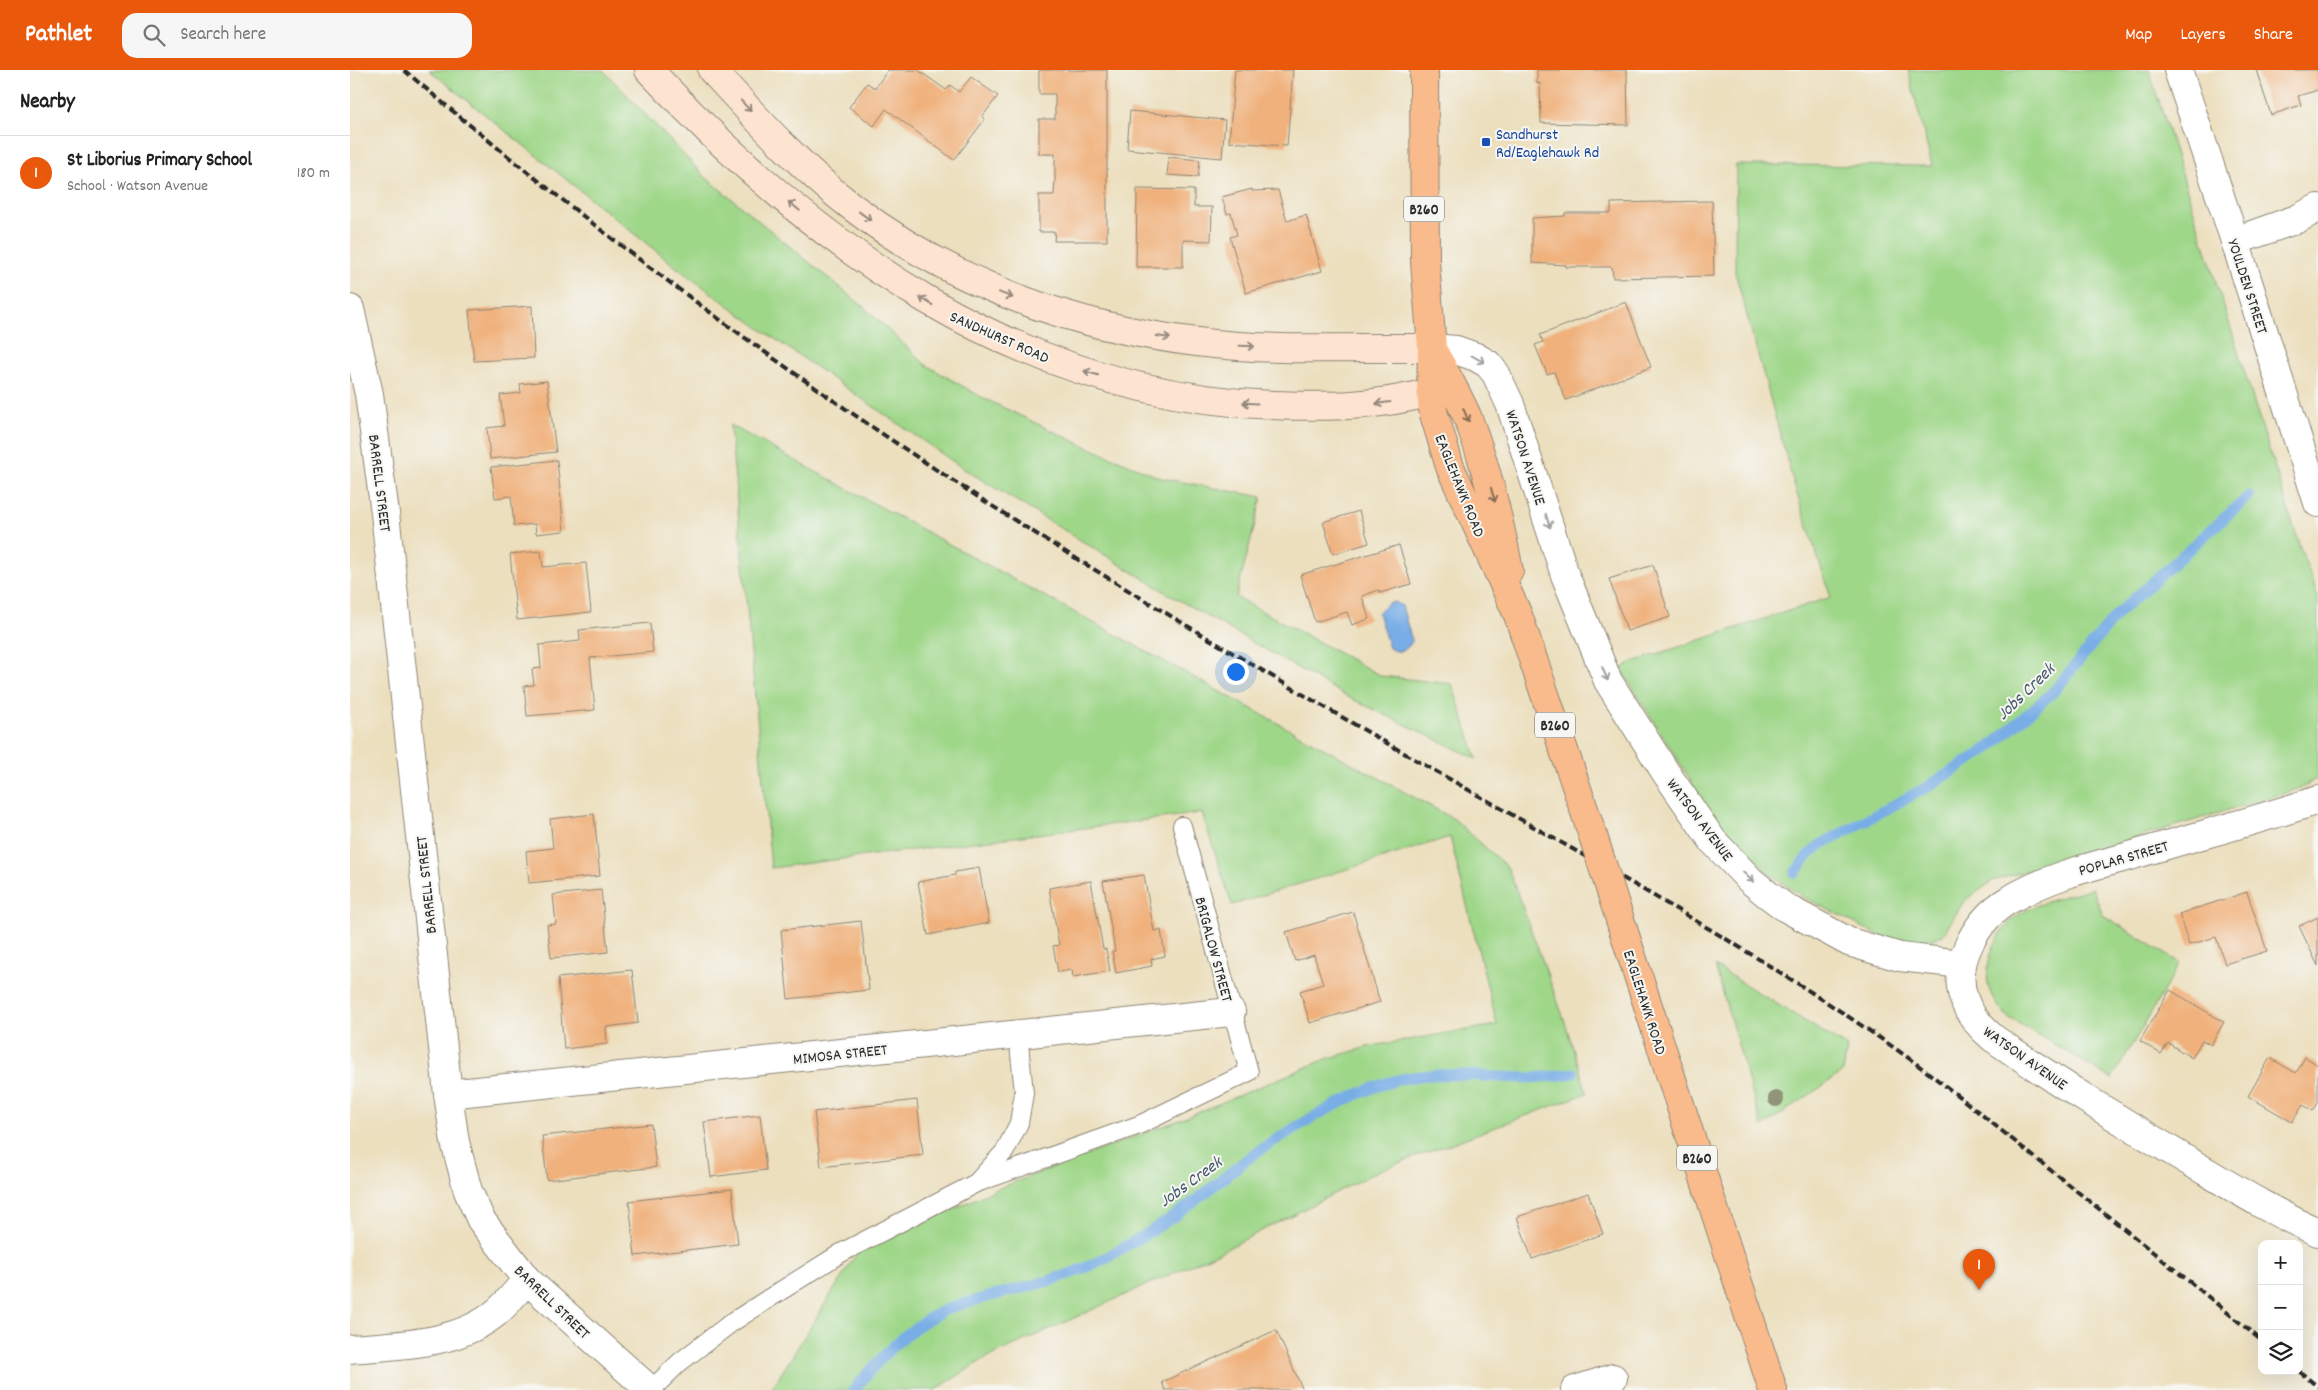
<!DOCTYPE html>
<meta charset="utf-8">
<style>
:root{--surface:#fff;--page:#f6f6f6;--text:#222;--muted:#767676;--line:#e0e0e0;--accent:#ea580c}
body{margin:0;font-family:Dekko,sans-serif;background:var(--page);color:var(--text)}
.controls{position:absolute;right:15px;bottom:15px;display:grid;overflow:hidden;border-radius:10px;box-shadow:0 5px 20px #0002}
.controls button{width:45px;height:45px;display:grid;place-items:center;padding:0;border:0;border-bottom:1px solid var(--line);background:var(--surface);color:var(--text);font:25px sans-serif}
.you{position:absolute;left:885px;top:601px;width:18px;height:18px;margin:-12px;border:4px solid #fff;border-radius:50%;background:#1a73e8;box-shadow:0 0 0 8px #1a73e833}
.badge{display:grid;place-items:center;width:32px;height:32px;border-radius:50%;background:var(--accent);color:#fff;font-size:16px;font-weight:700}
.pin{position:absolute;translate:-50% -41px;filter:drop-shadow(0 1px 2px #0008)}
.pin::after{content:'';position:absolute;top:26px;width:18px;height:15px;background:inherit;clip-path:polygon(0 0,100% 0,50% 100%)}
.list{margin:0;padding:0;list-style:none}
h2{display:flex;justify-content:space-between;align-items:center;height:65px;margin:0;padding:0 20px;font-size:21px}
h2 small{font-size:16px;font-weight:400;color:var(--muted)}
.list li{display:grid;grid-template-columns:32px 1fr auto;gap:15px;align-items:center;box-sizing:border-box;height:75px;padding:0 20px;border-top:1px solid var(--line)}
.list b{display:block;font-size:19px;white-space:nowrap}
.list p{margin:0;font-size:16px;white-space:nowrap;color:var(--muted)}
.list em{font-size:16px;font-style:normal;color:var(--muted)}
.icon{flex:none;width:28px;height:28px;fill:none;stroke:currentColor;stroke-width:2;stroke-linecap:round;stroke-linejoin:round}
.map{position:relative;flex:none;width:1968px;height:1320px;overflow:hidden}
header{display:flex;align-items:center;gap:30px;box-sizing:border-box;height:70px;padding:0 25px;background:var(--accent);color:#fff}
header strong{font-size:24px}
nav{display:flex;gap:28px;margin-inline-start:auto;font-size:18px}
.search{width:350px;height:45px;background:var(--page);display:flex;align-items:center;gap:12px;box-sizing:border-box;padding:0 18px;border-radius:15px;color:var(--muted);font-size:19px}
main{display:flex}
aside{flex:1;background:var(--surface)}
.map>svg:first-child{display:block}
.green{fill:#9fd789;stroke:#65815a}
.water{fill:#79ade6;stroke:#526c88}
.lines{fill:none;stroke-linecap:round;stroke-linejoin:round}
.stream{stroke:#79ade6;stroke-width:11}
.building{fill:#f0b17c}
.service-casing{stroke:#8c8574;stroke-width:20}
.minor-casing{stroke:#8c8574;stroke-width:30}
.secondary-casing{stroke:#8c8574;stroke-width:30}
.primary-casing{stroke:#8c8574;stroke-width:30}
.service{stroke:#fff;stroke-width:18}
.minor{stroke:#fff;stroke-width:28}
.secondary{stroke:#fde4d1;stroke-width:28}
.primary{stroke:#fabb8c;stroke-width:28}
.rail{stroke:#2b2b2b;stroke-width:4;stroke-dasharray:8 4;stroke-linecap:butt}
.primary-bridge-casing{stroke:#8c8574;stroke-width:30;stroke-linecap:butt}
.primary-bridge{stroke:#fabb8c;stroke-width:28}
.tree{fill:#92947a}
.oneway{stroke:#94887e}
.oneway2{stroke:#a0a0a0}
.oneway3{stroke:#886c57}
.transit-dot{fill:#1a4fb4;stroke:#f6f6f2;stroke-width:2}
.labels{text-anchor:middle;stroke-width:4;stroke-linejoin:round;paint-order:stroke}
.shield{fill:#f6f6f2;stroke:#686867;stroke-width:1}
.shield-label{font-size:15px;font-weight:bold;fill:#2b2b2b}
.transit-label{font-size:16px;fill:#164399;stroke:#f6f6f2;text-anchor:start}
.street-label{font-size:16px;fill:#2b2b2b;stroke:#f6f6f2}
.water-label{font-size:18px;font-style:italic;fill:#46586c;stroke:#f6f6f2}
</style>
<header>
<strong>Pathlet</strong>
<div class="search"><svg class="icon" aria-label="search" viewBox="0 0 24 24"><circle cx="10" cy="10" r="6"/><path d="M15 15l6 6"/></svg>Search here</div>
<nav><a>Map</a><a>Layers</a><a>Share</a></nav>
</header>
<main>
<aside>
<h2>Nearby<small></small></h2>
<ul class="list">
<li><span class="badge">1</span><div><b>St Liborius Primary School</b><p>School · Watson Avenue</p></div><em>180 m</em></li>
</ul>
</aside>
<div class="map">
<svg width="1968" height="1320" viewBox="0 0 1968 1320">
<rect width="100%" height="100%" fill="#f6f6f2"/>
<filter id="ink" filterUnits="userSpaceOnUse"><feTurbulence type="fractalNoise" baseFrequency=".02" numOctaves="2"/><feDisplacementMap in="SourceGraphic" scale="10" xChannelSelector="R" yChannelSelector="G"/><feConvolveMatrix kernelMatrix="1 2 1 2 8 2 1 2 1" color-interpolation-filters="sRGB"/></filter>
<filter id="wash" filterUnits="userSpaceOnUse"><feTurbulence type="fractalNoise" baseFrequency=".0096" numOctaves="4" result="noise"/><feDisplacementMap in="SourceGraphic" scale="20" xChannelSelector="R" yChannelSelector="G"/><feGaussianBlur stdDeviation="1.12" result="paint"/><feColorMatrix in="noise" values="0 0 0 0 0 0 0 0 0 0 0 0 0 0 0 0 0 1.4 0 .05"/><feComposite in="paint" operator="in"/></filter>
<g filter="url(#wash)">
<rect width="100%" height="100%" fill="#ecdfbe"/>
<path class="green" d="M79 0H253L354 106 516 239 576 295 633 328 728 373 811 408 912 427 886 527 1031 606 1102 614 1127 689 998 627 822 526 614 399 412 260 326 197Z
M1558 0H1799L1951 480 1968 526V708L1948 719 1643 811 1614 831 1593 865 1568 874 1538 870 1453 827 1418 803 1392 774 1366 751 1271 599 1280 593 1481 527 1445 418 1385 202 1386 95 1582 96Z
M380 355 1104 749 1158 798 1214 949 1237 1023 1030 1100 878 1178 636 1288 585 1320H421L507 1183 649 1118 827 1051 976 989 1021 976 1147 955 1100 767 882 835 852 743 421 798Z
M1742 818 1753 845 1830 893 1762 1009 1658 947C1650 938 1642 930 1639 918 1632 892 1648 858 1670 844 1689 832 1720 825 1742 818Z
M1365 896 1497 977 1493 1002 1412 1057Z"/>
<path class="water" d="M1045 532 1052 536 1062 571C1057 581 1049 584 1039 578L1028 543 1038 533Z"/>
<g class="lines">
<path class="stream" d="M1445 803 1456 788 1470 775 1579 716 1640 677 1705 620 1767 544 1899 426
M504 1320C529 1289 555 1260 591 1242 604 1235 620 1232 634 1228 675 1217 720 1208 757 1187 784 1171 812 1156 837 1137 860 1120 881 1101 904 1084 940 1060 996 1026 1037 1013 1098 993 1162 1017 1223 1003"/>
</g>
<g id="blocks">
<path class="building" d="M538 0H568L596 20 600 15 609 22 621 7 648 26 632 47 635 49 604 90 536 39 524 56 499 37 517 13 525 18Z
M689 0H757V171H704L705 162H689V125H704L705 110V84H689V49H705V24H689Z
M885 0H943L937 76 879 72Z
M1187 0H1277L1278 55 1191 53 1190 13 1187 14Z
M1906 0H1968V20L1948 26 1951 35 1921 45Z
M780 41 875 50 872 88 777 79Z
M819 87 850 90 848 107 817 105Z
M787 119 844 120V137H862L861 171 833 170V197H786Z
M902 119V121L928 120 937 151 956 145 972 201 896 223 880 167 887 165 881 143 877 144 872 127Z
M1362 131 1364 206 1263 208 1262 197H1216V195L1182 193V148L1215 146V143H1261V133Z
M1276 232 1301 297 1216 330 1204 302 1197 304 1185 275 1193 272 1190 265Z
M182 236 184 288 124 291 119 240Z
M197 311 206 382 140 389 137 358 154 356 150 325 171 323 170 314Z
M207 390 214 461 186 464 185 454 164 456 161 426 145 428 141 397Z
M1009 441 1019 473 983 484 973 452Z
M1049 475 1061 514 1030 523 1029 520 1012 526 1019 549 1002 555 997 542 965 552 950 505Z
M191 481 193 497 236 493 241 542 167 550 160 484Z
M1303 495 1320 547 1277 561 1259 509Z
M300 553 303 582 240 588 245 640 177 646 174 616 184 615 182 599 191 598 189 575 230 571 229 560Z
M244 744 250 806 179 813 176 781 203 778 200 749Z
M629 798 639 853 578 865 568 812 605 805V802Z
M794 805 804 861 811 860 815 886 801 889 802 896 766 903 762 881H765L753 811Z
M741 811 753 879H756L760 901 723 907 722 900 708 902 703 876 709 875 699 818Z
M251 820 258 882 201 888 197 855 206 854 203 825Z
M1897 822 1917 881 1875 894 1866 867 1839 875 1829 844Z
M1003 842 1030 932 960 953 950 921 973 914 964 885 945 891 936 862Z
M1968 847V896L1949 856Z
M511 851 519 920 438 929 431 860Z
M282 900 288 953 256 957 257 974 214 979 208 908Z
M1820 920 1874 952 1861 975 1852 970 1842 988 1818 973 1811 984 1790 971Z
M1955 987 1968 995V1033L1963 1041 1953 1035 1942 1052 1898 1026 1920 988 1946 1003Z
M567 1030 573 1085 471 1097 464 1042Z
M410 1045 416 1100 361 1107 354 1052Z
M301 1054 306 1097 197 1110 192 1066Z
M382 1119 388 1174 285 1186 279 1131Z
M1238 1123 1253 1164 1182 1189 1167 1147Z
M926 1260 953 1320H815L812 1312Z"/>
</g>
</g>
<g filter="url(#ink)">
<use href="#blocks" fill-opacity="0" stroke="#8c8574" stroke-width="1"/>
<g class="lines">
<g class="service-casing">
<path id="service" d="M629 1112 789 1055 899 1002 832 756
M301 1320 330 1292 381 1253 421 1227 491 1183 626 1113 655 1081 669 1053 674 1023 668 964"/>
</g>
<g class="minor-casing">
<path id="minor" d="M1828 0 1885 171 1968 433
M1885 171 1947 149 1968 138
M0 239 19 324 35 443 98 1024 105 1072 118 1121 131 1150 177 1210 300 1320
M1082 278 1106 280 1126 287 1138 294 1146 304 1160 334 1215 505 1258 611 1316 703 1363 771 1400 810 1417 824 1436 838 1499 872 1550 887 1612 894
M1968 730C1906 751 1842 767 1780 786 1738 797 1696 808 1659 830 1628 848 1601 892 1614 929 1619 945 1630 957 1643 968 1705 1011 1770 1050 1835 1089 1879 1115 1921 1142 1968 1162
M98 1024 881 942
M0 1279C48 1275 110 1275 148 1241 159 1232 167 1220 177 1210
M1225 1320 1263 1308"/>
</g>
<g class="secondary-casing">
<path id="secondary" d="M299 0C465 178 670 325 922 335 978 337 1027 337 1081 322
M362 0C405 47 450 97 501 136 602 213 722 257 847 272 924 282 1004 277 1082 278"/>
</g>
<g class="primary-casing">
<path id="primary" d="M1074 0 1075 192 1082 278 1081 322 1083 341 1100 397 1168 545 1243 766
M1083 281C1095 302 1107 324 1117 346 1137 396 1149 449 1159 501
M1272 856 1423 1320"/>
</g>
<use href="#service" class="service"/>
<use href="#minor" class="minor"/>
<use href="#secondary" class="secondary"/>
<use href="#primary" class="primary"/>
<path class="rail" d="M54 0C267 181 494 347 732 492 838 557 946 621 1054 683 1214 775 1377 863 1530 968 1583 1004 1633 1046 1683 1086 1759 1147 1836 1208 1912 1271
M1949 1301 1968 1317"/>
<g class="primary-bridge-casing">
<path id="primary-bridge" d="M1243 766 1272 856"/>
</g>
<use href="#primary-bridge" class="primary-bridge"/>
</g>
<circle class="tree" cx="1426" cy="1029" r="8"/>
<defs><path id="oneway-shaft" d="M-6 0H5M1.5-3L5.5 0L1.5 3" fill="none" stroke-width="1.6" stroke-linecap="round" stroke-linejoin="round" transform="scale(1.25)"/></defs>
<g class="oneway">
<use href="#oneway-shaft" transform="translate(396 36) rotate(47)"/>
<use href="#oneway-shaft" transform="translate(444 136) rotate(-141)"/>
<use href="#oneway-shaft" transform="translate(515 146) rotate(36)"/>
<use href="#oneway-shaft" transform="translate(656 225) rotate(21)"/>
<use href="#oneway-shaft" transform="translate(576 231) rotate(-149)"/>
<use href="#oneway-shaft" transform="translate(813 267) rotate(10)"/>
<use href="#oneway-shaft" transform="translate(897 276) rotate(2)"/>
<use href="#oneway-shaft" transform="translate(741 303) rotate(-163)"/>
<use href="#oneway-shaft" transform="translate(900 333) rotate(-177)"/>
<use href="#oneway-shaft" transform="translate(1033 333) rotate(173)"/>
</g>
<g class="oneway2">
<use href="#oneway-shaft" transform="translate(1128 289) rotate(29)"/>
<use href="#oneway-shaft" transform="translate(1198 451) rotate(72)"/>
<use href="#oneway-shaft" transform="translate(1255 604) rotate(67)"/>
<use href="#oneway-shaft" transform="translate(1398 807) rotate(44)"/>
</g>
<g class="oneway3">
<use href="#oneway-shaft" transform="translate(1116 345) rotate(67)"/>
<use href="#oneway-shaft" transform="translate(1143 425) rotate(74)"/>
</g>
</g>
<rect class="transit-dot" x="1131" y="67" width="10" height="10" rx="2.5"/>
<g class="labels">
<g class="shield">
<rect x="1054" y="126.5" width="40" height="25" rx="4"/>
<rect x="1185" y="642.5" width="40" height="25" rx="4"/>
<rect x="1327" y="1075.5" width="40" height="25" rx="4"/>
</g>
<g class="shield-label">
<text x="1074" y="144">B260</text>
<text x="1205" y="660">B260</text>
<text x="1347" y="1093">B260</text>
</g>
<g class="transit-label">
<text x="1146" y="69">Sandhurst<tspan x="1146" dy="18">Rd/Eaglehawk Rd</tspan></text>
</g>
<g class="street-label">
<text transform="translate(1899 216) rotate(72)" y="6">YOULDEN STREET</text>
<text transform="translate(650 266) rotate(24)" y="6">SANDHURST ROAD</text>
<text transform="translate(1177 387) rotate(72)" y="6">WATSON AVENUE</text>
<text transform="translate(31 413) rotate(83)" y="6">BARRELL STREET</text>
<text transform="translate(1111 415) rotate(68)" y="6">EAGLEHAWK ROAD</text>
<text transform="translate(1351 749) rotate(53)" y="6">WATSON AVENUE</text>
<text transform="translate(1773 787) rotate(-16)" y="6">POPLAR STREET</text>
<text transform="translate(75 815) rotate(-96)" y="6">BARRELL STREET</text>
<text transform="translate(865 879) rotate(75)" y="6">BRIGALOW STREET</text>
<text transform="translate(1296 932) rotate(72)" y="6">EAGLEHAWK ROAD</text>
<text transform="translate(490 983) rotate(-6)" y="6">MIMOSA STREET</text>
<text transform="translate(1676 987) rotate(35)" y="6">WATSON AVENUE</text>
<text transform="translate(203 1231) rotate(44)" y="6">BARRELL STREET</text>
</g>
<g class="water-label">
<text transform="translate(1675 621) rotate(-44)" y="6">Jobs Creek</text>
<text transform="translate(840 1111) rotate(-36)" y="6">Jobs Creek</text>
</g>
</g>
</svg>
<div class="controls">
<button>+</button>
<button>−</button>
<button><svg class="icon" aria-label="layers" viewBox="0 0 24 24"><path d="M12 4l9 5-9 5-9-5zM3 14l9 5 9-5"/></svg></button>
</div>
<div class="you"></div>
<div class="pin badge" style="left:1629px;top:1220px">1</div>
</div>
</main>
